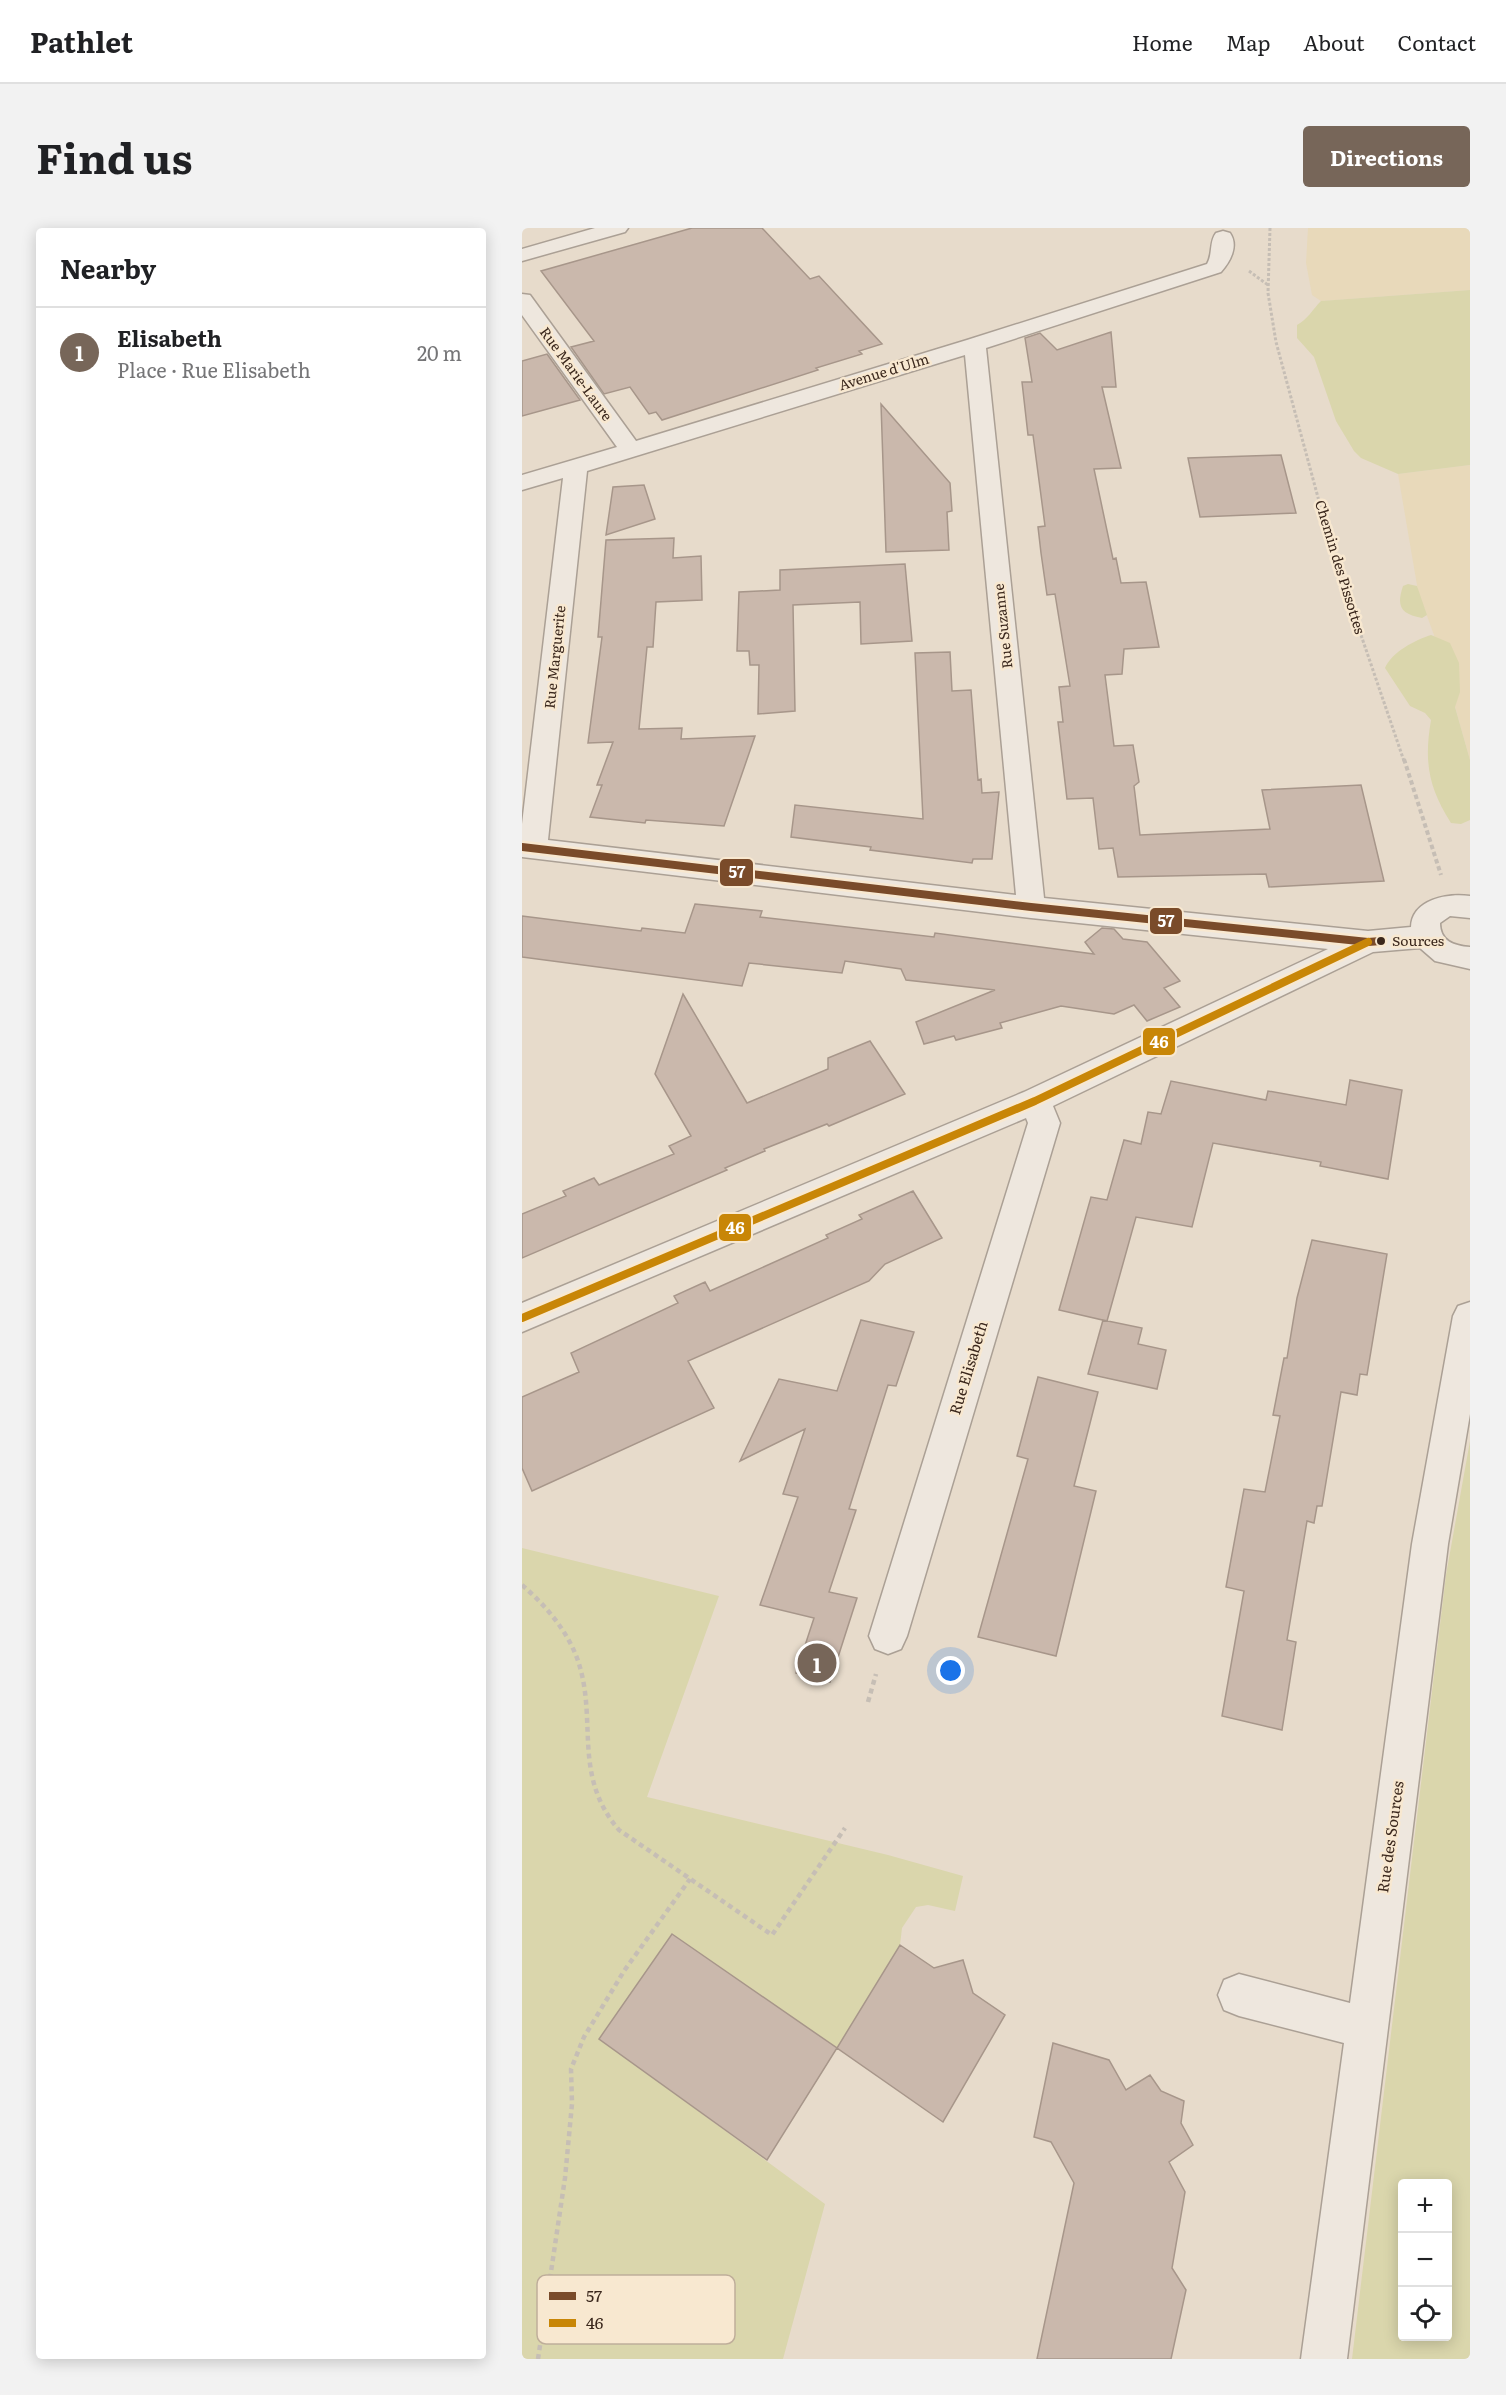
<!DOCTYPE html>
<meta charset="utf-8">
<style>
:root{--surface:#fff;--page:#f2f2f2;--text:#202124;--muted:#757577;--line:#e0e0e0;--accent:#776659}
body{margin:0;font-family:Literata,serif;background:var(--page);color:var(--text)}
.controls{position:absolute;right:18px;bottom:18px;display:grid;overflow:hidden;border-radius:6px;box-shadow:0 3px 15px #0003}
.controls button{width:54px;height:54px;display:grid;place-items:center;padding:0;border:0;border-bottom:2px solid var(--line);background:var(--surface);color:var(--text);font:30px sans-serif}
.you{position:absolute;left:429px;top:1443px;width:21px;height:21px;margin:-15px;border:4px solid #fff;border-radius:50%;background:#1a73e8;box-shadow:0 0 0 9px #1a73e833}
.badge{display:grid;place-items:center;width:39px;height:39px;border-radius:50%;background:var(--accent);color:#fff;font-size:20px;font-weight:700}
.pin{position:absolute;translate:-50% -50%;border:3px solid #fff;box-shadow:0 2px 6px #0006}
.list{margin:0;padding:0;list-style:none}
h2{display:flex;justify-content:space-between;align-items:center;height:78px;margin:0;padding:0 24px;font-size:26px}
h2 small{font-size:20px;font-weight:400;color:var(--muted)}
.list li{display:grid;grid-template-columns:39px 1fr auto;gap:18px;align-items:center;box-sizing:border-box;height:90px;padding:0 24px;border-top:2px solid var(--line)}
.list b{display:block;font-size:22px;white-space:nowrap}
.list p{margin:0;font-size:20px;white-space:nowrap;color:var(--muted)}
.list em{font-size:20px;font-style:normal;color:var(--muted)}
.icon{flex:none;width:33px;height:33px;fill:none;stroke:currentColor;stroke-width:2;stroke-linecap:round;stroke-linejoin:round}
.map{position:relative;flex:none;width:948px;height:2131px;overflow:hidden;border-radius:6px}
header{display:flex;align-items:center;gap:36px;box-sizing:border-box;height:84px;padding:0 30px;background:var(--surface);border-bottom:2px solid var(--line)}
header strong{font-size:28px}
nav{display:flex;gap:33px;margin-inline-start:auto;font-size:21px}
.intro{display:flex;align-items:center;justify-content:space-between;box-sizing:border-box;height:144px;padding:0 36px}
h1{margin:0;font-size:42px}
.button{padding:15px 27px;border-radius:6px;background:var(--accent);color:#fff;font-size:21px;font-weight:700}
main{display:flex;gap:36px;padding:0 36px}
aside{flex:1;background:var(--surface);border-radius:6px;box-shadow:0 3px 15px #0003}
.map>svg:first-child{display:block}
.farmland{fill:#e8d9ba}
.green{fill:#dad6ac;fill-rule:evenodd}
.building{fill:#cab8ac;stroke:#a7968a;stroke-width:1.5}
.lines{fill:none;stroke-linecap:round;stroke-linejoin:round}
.minor-casing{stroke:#aba095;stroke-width:3}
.path-far2{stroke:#c6beb5;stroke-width:3;stroke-dasharray:3 2;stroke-linecap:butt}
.path-far1{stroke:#c6beb5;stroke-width:4;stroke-dasharray:4.5 3;stroke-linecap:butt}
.path{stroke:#c6beb5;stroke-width:4.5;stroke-dasharray:5 4;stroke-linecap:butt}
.minor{fill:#eee7de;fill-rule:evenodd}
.bus-1-casing{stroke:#f8e8d0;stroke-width:13}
.bus-2-casing{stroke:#f8e8d0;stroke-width:13}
.bus-1{stroke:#7a4b2a;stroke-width:8}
.bus-2{stroke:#c88607;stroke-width:8}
.bus-dot{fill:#3a271c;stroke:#f8e8d0;stroke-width:2}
.labels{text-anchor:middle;stroke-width:5;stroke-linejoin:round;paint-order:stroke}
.far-street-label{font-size:14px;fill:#3a271c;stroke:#f8e8d0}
.bus-label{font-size:14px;fill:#3a271c;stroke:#f8e8d0;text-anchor:start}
.street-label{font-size:15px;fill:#3a271c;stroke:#f8e8d0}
.key{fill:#f8e8d0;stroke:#bfae9a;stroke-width:1.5}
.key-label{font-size:16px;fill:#3a271c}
.line-badge{stroke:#f8e8d0;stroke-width:2}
.badge-label{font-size:16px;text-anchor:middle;font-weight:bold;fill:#fff}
</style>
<header>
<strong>Pathlet</strong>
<nav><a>Home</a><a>Map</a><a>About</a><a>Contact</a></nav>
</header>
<div class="intro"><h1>Find us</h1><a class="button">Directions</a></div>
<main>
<aside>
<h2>Nearby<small></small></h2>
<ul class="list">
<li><span class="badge">1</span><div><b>Elisabeth</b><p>Place · Rue Elisabeth</p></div><em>20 m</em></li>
</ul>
</aside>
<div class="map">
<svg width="948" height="2131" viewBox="0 0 948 2131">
<rect width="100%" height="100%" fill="#e7dbcb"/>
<path class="farmland" d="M786 0H948V62L799 73 790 67 784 35Z
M948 237V532L917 421 896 363 876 246Z"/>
<path class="green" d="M948 62V237L876 246 839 230 832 223 814 193 792 129 775 110V97C785 92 791 81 799 73Z
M886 356 895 358 905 387 900 390C879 386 874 379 881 358Z
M909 407 928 415 937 435 938 464 933 479 948 532V592L939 596 929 595C906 559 902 533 909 492L903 485 888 478 863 440C870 424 893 412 909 407Z
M948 1213V2131H830L924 1347ZM880 1956H926V2108H880Z
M0 1320 197 1368 125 1569 366 1627 441 1648 433 1683 406 1677 394 1679 380 1700 378 1717 315 1820 78 1811 303 1976 261 2131H0Z"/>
<path class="building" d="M170 0H240L288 51 297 48 360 116 337 123 340 126 294 140 296 142 140 192 134 184 127 186 108 159 82 166 49 119 72 113 19 43Z
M589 104 594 159H580L599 240 572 241 591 331 594 330 599 355 624 354 637 419 602 421 600 446 583 447 592 518 611 517 617 554 612 558 618 607 748 601 740 562 839 557 862 653 747 659 744 646 596 649 591 620 577 621 571 570 545 571 536 494H541L537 459 548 458 533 366 525 367 519 325 516 299 523 298 511 207H506L500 154H510L503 110 518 105 535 122Z
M25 126 58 172 0 188V133Z
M359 176 428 255 430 283 425 284 427 322 364 324Z
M759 227 774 285 678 289 666 230Z
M122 257 133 291 84 307 91 259Z
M152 310 151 330 179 328 180 372 134 374 131 419H125L117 501 160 500 159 511 233 508 202 598 124 592 123 595 68 589 80 557H75L91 514 66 515 80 409H76L84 312Z
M383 336 390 413 339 416 338 374 271 377 273 483 236 486 237 437H228L227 423H215L217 364 258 362V342Z
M428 424 430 463 449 462 456 552 459 551 460 565 477 564 470 631H451L450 635 348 622 349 619 269 609 273 577 401 591 393 425Z
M173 676 240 683 238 689 412 709 413 705 572 726 563 714 580 700 592 701 601 711 625 714 658 753 642 760 658 779 625 793 612 777 592 786 539 778 478 795 480 800 434 812 432 808 402 816 394 794 473 762 384 752 379 741 323 733 320 745 227 735 220 758 0 729V688L119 703 120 700 163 705Z
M161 766 225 875 306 841V830L348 813 383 866 307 898 305 896 242 921 243 923 203 940 205 942 0 1030V986L44 968 41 963 72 950 77 957 152 926 147 918 169 908 133 846Z
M828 852 880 862 866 951 798 938 799 934 691 915 670 999 614 989 585 1093 537 1082 569 969 585 972 602 912 619 916 626 884 639 886 649 853 744 872 746 863 824 877Z
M391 963 420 1010 363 1036 347 1053 166 1133 192 1180 10 1263 0 1240V1169L57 1144 49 1125 156 1075 152 1068 183 1054 188 1063 306 1010 304 1007 340 991 337 987Z
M790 1012 865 1026 845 1147 838 1146 835 1167 819 1164 800 1278H795L792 1295 785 1293 765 1412 774 1414 760 1502 700 1488 722 1363 704 1359 722 1261 743 1264 758 1188 751 1187 762 1130H765L775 1070Z
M339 1092 392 1104 374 1158 366 1157 327 1281 334 1282 307 1364 335 1370 308 1454 274 1445 292 1390 238 1377 276 1269 261 1266 283 1201 218 1233 257 1151 315 1163Z
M581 1092 620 1100 616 1116 644 1122 635 1161 566 1146Z
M516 1149 576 1164 552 1258 574 1263 534 1428 456 1409 506 1231 495 1228Z
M150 1706 315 1820 245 1932 77 1811Z
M378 1717 412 1740 441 1732 451 1765 483 1787 421 1894 315 1820Z
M531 1815 587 1832 604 1862 628 1847 639 1863 662 1873 659 1895 671 1917 647 1934 663 1964 650 2040 664 2062 649 2131H515L552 1955 529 1914 512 1909Z"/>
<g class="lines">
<g class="minor-casing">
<path id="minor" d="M73 0H106L103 4 0 33V21Z
M701 3 708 5C717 18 708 34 699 44L464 120 522 670 846 703 889 699C890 671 926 665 948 668V690L928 688 918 695C918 713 932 718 948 719V741L913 733 898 720 851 724 531 878 538 895 385 1408 379 1421 366 1426 353 1421 347 1408 506 895 504 890 0 1104V1075L502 864 806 721 509 690 0 629V596L41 250 0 262V247L95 219 0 87V66L8 67 114 213 445 112 685 36C691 26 687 14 694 5ZM443 127 494 667 26 612 65 243Z
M948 1074V1186L926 1316 825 2131H779L822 1815 717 1788 702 1782 696 1767 702 1752 717 1746 828 1775 890 1316 931 1088 936 1078Z"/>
</g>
<path class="path-far2" d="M748 0 746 65 754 114 811 325 882 533
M727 43 746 57"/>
<path class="path-far1" d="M882 531 919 647"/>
<path class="path" d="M0 1357C23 1377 44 1401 55 1430 77 1491 49 1546 97 1602L250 1707 323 1600
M346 1474 354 1446
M16 2131 43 1950 50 1876 49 1841 62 1809 102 1743 168 1651"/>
<use href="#minor" class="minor"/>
<g class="bus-1-casing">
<path id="bus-1" d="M0 619 509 679 846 714 859 713"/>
</g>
<g class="bus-2-casing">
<path id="bus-2" d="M0 1090 513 873 846 714"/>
</g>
<use href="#bus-1" class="bus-1"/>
<use href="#bus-2" class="bus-2"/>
</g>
<circle class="bus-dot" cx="859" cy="713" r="5"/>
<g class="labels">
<g class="far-street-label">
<text transform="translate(362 144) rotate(-17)" y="5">Avenue d'Ulm</text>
<text transform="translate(54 146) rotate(54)" y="5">Rue Marie-Laure</text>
<text transform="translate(818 339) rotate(73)" y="5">Chemin des Pissottes</text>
<text transform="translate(481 398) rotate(-96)" y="5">Rue Suzanne</text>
<text transform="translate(33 429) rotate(-84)" y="5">Rue Marguerite</text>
</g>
<g class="bus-label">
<text x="870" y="718">Sources</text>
</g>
<g class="street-label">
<text transform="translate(447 1140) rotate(-73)" y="5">Rue Elisabeth</text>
<text transform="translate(869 1609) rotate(-82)" y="5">Rue des Sources</text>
</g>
</g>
<rect x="15" y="2047" width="198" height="69" rx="9" class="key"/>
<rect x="27" y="2064" width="27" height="8" fill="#7a4b2a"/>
<rect x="27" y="2091" width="27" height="8" fill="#c88607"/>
<g class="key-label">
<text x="64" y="2074">57</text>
<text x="64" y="2101">46</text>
</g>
<g class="line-badge">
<rect x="197" y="630" width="35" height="29" rx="6" fill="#7a4b2a"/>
<rect x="627" y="679" width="34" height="28" rx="6" fill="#7a4b2a"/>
<rect x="620" y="799" width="34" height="29" rx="6" fill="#c88607"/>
<rect x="196" y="985" width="34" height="29" rx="6" fill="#c88607"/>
</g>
<g class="badge-label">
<text x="215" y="650">57</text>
<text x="644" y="699">57</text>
<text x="637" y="820">46</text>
<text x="213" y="1006">46</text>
</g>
</svg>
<div class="controls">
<button>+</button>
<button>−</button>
<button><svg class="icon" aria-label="locate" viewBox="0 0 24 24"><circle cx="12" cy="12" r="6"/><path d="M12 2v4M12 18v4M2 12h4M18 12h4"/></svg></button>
</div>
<div class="you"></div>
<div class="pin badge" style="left:295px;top:1435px">1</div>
</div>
</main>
